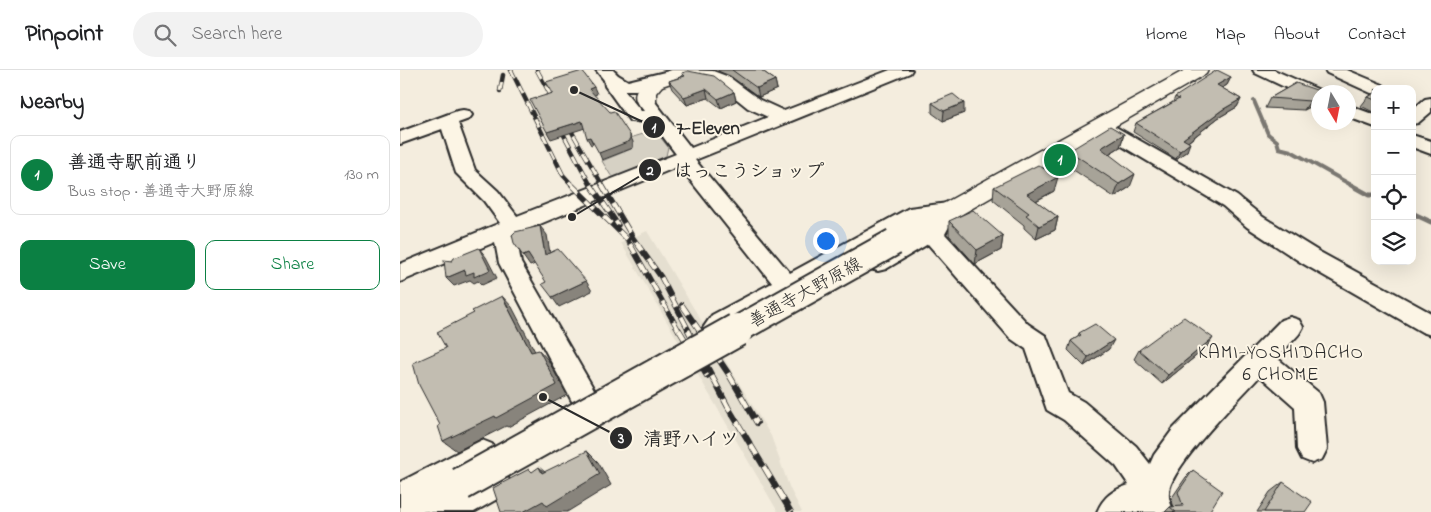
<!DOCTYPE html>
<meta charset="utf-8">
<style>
:root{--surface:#fff;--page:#f2f2f2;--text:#202124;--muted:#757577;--line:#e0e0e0;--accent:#0b8043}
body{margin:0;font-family:"Indie Flower","Klee One",sans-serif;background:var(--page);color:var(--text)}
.controls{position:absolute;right:15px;top:15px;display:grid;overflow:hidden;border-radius:10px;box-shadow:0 5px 20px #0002}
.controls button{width:45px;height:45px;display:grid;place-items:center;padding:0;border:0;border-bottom:1px solid var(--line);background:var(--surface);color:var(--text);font:25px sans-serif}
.compass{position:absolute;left:911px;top:15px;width:45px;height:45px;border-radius:50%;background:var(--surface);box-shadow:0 5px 20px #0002;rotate:170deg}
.you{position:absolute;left:425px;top:170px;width:18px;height:18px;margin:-12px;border:4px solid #fff;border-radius:50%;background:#1a73e8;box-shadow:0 0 0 8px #1a73e833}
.badge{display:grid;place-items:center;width:32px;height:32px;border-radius:50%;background:var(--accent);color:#fff;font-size:16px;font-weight:700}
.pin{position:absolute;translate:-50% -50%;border:2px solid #fff;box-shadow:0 1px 5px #0006}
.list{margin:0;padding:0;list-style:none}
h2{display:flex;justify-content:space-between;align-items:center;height:65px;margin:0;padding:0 20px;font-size:21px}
h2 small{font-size:16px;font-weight:400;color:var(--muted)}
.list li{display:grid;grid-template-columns:32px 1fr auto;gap:15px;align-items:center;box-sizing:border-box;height:80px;margin:0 10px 10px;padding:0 10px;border:1px solid var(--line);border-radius:10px}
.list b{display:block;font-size:19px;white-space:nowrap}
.list p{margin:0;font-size:16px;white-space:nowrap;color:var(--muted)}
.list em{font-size:16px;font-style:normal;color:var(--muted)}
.actions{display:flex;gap:10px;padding:15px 20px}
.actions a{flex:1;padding:11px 0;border:1px solid var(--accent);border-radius:10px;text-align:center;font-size:18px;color:var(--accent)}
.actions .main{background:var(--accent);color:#fff}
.icon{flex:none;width:28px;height:28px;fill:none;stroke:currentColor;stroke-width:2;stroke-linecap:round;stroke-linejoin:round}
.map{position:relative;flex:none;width:1031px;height:442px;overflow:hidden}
header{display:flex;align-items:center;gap:30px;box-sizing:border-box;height:70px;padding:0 25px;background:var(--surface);border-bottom:1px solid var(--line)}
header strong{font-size:24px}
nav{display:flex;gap:28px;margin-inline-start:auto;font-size:18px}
.search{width:350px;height:45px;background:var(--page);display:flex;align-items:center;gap:12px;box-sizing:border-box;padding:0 18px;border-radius:28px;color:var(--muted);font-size:19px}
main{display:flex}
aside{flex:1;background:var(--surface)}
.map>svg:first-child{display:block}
.built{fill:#e5dfd0}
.green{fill:#d6d1c4;stroke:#807e78}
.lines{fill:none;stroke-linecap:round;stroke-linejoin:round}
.stream-far1{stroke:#7a7771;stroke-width:4}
.stream{stroke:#7a7771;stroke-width:5}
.minor-casing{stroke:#2b2b2b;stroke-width:4}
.major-casing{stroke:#2b2b2b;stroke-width:3}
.minor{fill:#fcf5e5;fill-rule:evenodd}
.major{fill:#fcf5e5;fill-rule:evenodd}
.rail-far2-casing{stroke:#2b2b2b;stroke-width:4.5}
.rail-far1-casing{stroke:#2b2b2b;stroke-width:5.5}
.rail-casing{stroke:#2b2b2b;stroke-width:6}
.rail-far2{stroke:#fcf5e5;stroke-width:3;stroke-dasharray:9;stroke-linecap:butt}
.rail-far1{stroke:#fcf5e5;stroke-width:4;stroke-dasharray:11;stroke-linecap:butt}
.rail{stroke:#fcf5e5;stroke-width:4.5;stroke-dasharray:13;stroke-linecap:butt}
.major-bridge-far1-casing{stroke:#2b2b2b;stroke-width:30;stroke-linecap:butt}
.major-bridge-casing{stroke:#2b2b2b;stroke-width:36;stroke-linecap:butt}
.major-bridge-far1{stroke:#fcf5e5;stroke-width:26}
.major-bridge{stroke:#fcf5e5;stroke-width:32}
.wall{fill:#a7a398;stroke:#2b2b2b}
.shaded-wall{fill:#88847c;stroke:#2b2b2b}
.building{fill:#c2bdb1;stroke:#2b2b2b}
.labels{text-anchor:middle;stroke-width:4;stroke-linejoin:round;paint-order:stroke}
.street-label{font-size:18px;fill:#2b2b2b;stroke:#fcf5e5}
.neighbourhood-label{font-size:19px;letter-spacing:1px;fill:#2b2b2b;stroke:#fcf5e5}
.leader{fill:none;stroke:#2b2b2b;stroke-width:2}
.callout-dot{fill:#2b2b2b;stroke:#fcf5e5;stroke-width:2}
.mark-label{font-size:15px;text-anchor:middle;font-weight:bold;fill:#fff}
.callout-label{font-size:19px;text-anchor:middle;font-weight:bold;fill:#2b2b2b;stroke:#fcf5e5;stroke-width:4;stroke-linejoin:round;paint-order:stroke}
</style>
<header>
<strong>Pinpoint</strong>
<div class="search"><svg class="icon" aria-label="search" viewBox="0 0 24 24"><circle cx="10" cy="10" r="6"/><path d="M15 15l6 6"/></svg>Search here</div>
<nav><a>Home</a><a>Map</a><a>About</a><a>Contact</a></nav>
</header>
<main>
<aside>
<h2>Nearby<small></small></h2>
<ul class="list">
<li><span class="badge">1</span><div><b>善通寺駅前通り</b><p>Bus stop · 善通寺大野原線</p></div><em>130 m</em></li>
</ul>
<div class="actions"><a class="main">Save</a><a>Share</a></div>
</aside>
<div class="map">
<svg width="1031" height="442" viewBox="0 0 1031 442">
<rect width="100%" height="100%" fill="#f4edde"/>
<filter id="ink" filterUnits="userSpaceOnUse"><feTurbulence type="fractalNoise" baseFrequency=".02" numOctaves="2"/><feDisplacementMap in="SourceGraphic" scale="10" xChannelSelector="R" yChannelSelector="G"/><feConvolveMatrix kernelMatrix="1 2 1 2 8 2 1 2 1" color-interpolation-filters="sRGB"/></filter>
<g filter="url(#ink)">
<path class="built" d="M247 161 371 366 390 419 402 442H378L221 173Z"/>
<path class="green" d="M250 62 257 63 268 77 266 86 213 109 202 91 231 79 233 76 230 68Z"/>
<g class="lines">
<path class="stream-far1" d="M854 31 868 64 877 71 879 78 891 81 953 116"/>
<path class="stream" d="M951 115 969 125H975
M1012 143 1031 152"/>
<g class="minor-casing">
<path id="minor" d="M196 0H213L218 5 228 11 273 0 313 1 329 7 360 30 384 41 490 0H512L510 3 295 90 390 203 509 138 548 133 555 135 558 140 545 164 628 254 646 266 668 323 684 332 736 376 750 394 754 385 773 359 881 250 890 247 899 250 903 257 899 264 877 288 919 323 923 332 927 379 922 389 912 393 902 389 897 379 895 337 860 306C841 327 769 398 769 423 768 429 772 437 774 442H697C704 426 713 420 729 415L716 396 664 350 647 340 626 279 610 268 528 174 486 199 478 201 470 199 467 193 470 187 529 154 532 149 521 150 330 259 326 271C314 275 307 273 301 261L312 245 372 213 279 96 116 164 121 193 199 328 195 337 185 340 175 337 99 193 95 172 0 212V194L100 153 84 131 56 103 42 59 0 74V62L57 41 63 40 69 41 72 45 69 49 58 53 75 100 98 121 117 146 276 84 252 52 230 51 205 16 204 10ZM281 6 317 13 348 38 368 47 291 78 252 28 246 27 240 28 237 32 244 41H241L224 20H236L279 8Z
M853 0H874L924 22H918V31L912 30 855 3Z
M925 0H947L983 15 985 19H975V23H971L927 3Z
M1031 28V42L1018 53 1012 54V40L1025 29Z
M948 35 975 45V57L948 47Z
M701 51 707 52 837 126 863 147 918 181 1031 243V265L1022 262 902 193 847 157 823 136 695 60 692 56 695 52Z
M1012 65 1031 71V84L1012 77Z
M82 370 92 374 97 384 92 394 11 440 0 442V412Z
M95 398 106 402 110 413 106 424 74 442H28L33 431Z"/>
</g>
<g class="major-casing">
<path id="major" d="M272 0H299L297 4 262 16 256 23V32L253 36 246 38 239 36C224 15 258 5 272 0Z
M785 0H808L806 4 503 178 494 181 485 178 481 172 485 166Z
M61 397 74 402 79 414C65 442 30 442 0 442V428Z"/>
</g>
<use href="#minor" class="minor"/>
<use href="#major" class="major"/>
<g class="rail-far2-casing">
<path id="rail-far2" d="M111 0 163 105 173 116
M137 0 156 35
M100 21 103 5
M165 50 203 116
M157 52 191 116"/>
</g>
<g class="rail-far1-casing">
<path id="rail-far1" d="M172 115 228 170
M191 115 218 155
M202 115 233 168 261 207 289 261
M230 174 279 261
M282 235 300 261"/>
</g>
<g class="rail-casing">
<path id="rail" d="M279 260 307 306
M288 260 328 337 391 442
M299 260 328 303 357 353"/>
</g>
<use href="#rail-far2" class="rail-far2"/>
<use href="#rail-far1" class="rail-far1"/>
<use href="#rail" class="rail"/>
<g class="major-bridge-far1-casing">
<path id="major-bridge-far1" d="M335 261 494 172"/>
</g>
<g class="major-bridge-casing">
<path id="major-bridge" d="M61 414 337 260"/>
</g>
<use href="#major-bridge-far1" class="major-bridge-far1"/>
<use href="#major-bridge" class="major-bridge"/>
</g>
<path class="wall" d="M318 0H361L375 10 377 19 359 27 330 6 318 1Z
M282 3 334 22 336 31 321 38 308 28 287 35 272 19 269 11 283 6Z
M831 7 827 15 822 18 841 29 837 37 818 48 788 72 787 81 776 89 733 62 736 53 773 32 775 27Z
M896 13 918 33 904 40 865 38 870 28Z
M975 23V43L961 36 968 27Z
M532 33 564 43 543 51 532 43Z
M724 64 720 77 709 84 730 117 714 127 666 95 669 81Z
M594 117 654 121 636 131 658 147 655 160 636 169 624 158V155L593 130Z
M549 151 603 166 601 180 575 194 549 165Z
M679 263 709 279 684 296 668 280 671 271 678 267Z
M807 277 762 314 734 289 739 280Z
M793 400 809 442H765L770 437H774L771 429 786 407Z
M883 412 905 442H857L870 422Z"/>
<path class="shaded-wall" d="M831 7 827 15 813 23 817 15Z
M375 10 377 19 359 27 357 18Z
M194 17 197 24 192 26 189 19Z
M306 19 308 28 287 35 284 27Z
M334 22 336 31 321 38 318 29Z
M918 26V33L904 40 910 31Z
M841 29 837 37 818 48 780 78 783 69 822 40Z
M564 33V43L543 51 544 41Z
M182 51 185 58 151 69 147 62Z
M724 64 720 77 697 91 701 78Z
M230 65 233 72V78L202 90 199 83Z
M190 67 193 74 191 75 187 68Z
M790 73 787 81 776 89 780 81Z
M735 104 730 117 714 127 719 114Z
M658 107 654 121 624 137 627 124Z
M658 147 655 160 636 169 639 156Z
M140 156 147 165 152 195 145 185Z
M603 166 601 180 575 194 577 180Z
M79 178 86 187 97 208 82 215 78 211 74 213 70 210 54 216 46 208 65 200 74 202Z
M128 184 135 194 130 196 123 186Z
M186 211 192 221 159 237 152 227Z
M102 226 112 237 141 293 131 282Z
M813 268 807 277 762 314 768 305Z
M714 270 709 279 684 296 688 287Z
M139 280 148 290 167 325 108 357 106 356 57 381 43 371Z
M187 381 198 392 211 415 167 442H123Z
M139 397 152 408 142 403Z"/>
<path class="building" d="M332 0H361L375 10 357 18Z
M817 0 831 7 817 15 841 29 822 40 783 69 790 73 780 81 736 53 779 29 775 27Z
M182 1 194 17 189 19 210 42 214 41 230 65V71L199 83 190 67 187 68 182 51 147 62 130 30 153 23 146 12Z
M288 1 314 6 334 22 318 29 306 19 284 27 269 11 285 6 282 3Z
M896 13 922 22H918V26L910 31 870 28Z
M975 23V30L968 27Z
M553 24 564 33 544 41 532 33Z
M710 56 724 64 701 78 735 104 719 114 669 81Z
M638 95 658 107 627 124 658 147 639 156 626 145 629 143 594 117Z
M573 140 603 166 577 180 549 151Z
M140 156 145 185 158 179 186 211 152 227 142 214 146 212 128 184 123 186 114 173 112 165 115 162Z
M79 178 90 200 74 207V202L66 205 65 200 46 208 44 190 52 191 54 188Z
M102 226 131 282 139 280 157 315 96 348 95 346 43 371 38 356 40 355 19 315 13 293 46 278 37 262 74 243 72 241Z
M784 247 813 268 768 305 739 280Z
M695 254 714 270 688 287 671 271 681 265 679 263Z
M187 381 200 404 147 436 143 431 123 442H101L93 418 129 399 132 402 139 397 142 403Z
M793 400 822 421 809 442H776L770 437 783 436 778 422Z
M883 412 912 432 905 442H864Z"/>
</g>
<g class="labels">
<g class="street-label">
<text transform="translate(405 222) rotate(-29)" y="6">善通寺大野原線</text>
</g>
<g class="neighbourhood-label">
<text x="881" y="288">KAMI-YOSHIDACHO<tspan x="881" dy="22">6 CHOME</tspan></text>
</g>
</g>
<path class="leader" d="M174 20L254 57M172 147L250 100M143 327L221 368"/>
<g class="callout-dot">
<circle cx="174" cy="20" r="5"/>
<circle cx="172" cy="147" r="5"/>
<circle cx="143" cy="327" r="5"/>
<circle cx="254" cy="57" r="12"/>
<circle cx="250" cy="100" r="12"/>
<circle cx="221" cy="368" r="12"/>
</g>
<g class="mark-label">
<text x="254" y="62">1</text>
<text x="250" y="105">2</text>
<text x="221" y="373">3</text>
</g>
<g class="callout-label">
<text x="308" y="64">7-Eleven</text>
<text x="349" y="107">はっこうショップ</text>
<text x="291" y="375">清野ハイツ</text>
</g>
</svg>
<div class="controls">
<button>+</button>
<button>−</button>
<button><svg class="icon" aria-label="locate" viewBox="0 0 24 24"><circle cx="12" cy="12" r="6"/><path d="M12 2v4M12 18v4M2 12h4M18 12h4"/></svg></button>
<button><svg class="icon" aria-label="layers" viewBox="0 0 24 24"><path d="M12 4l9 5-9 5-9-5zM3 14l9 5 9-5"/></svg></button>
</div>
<svg class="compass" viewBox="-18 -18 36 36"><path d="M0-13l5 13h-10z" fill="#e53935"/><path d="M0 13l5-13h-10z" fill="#757577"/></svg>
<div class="you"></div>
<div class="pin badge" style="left:660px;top:90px">1</div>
</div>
</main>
